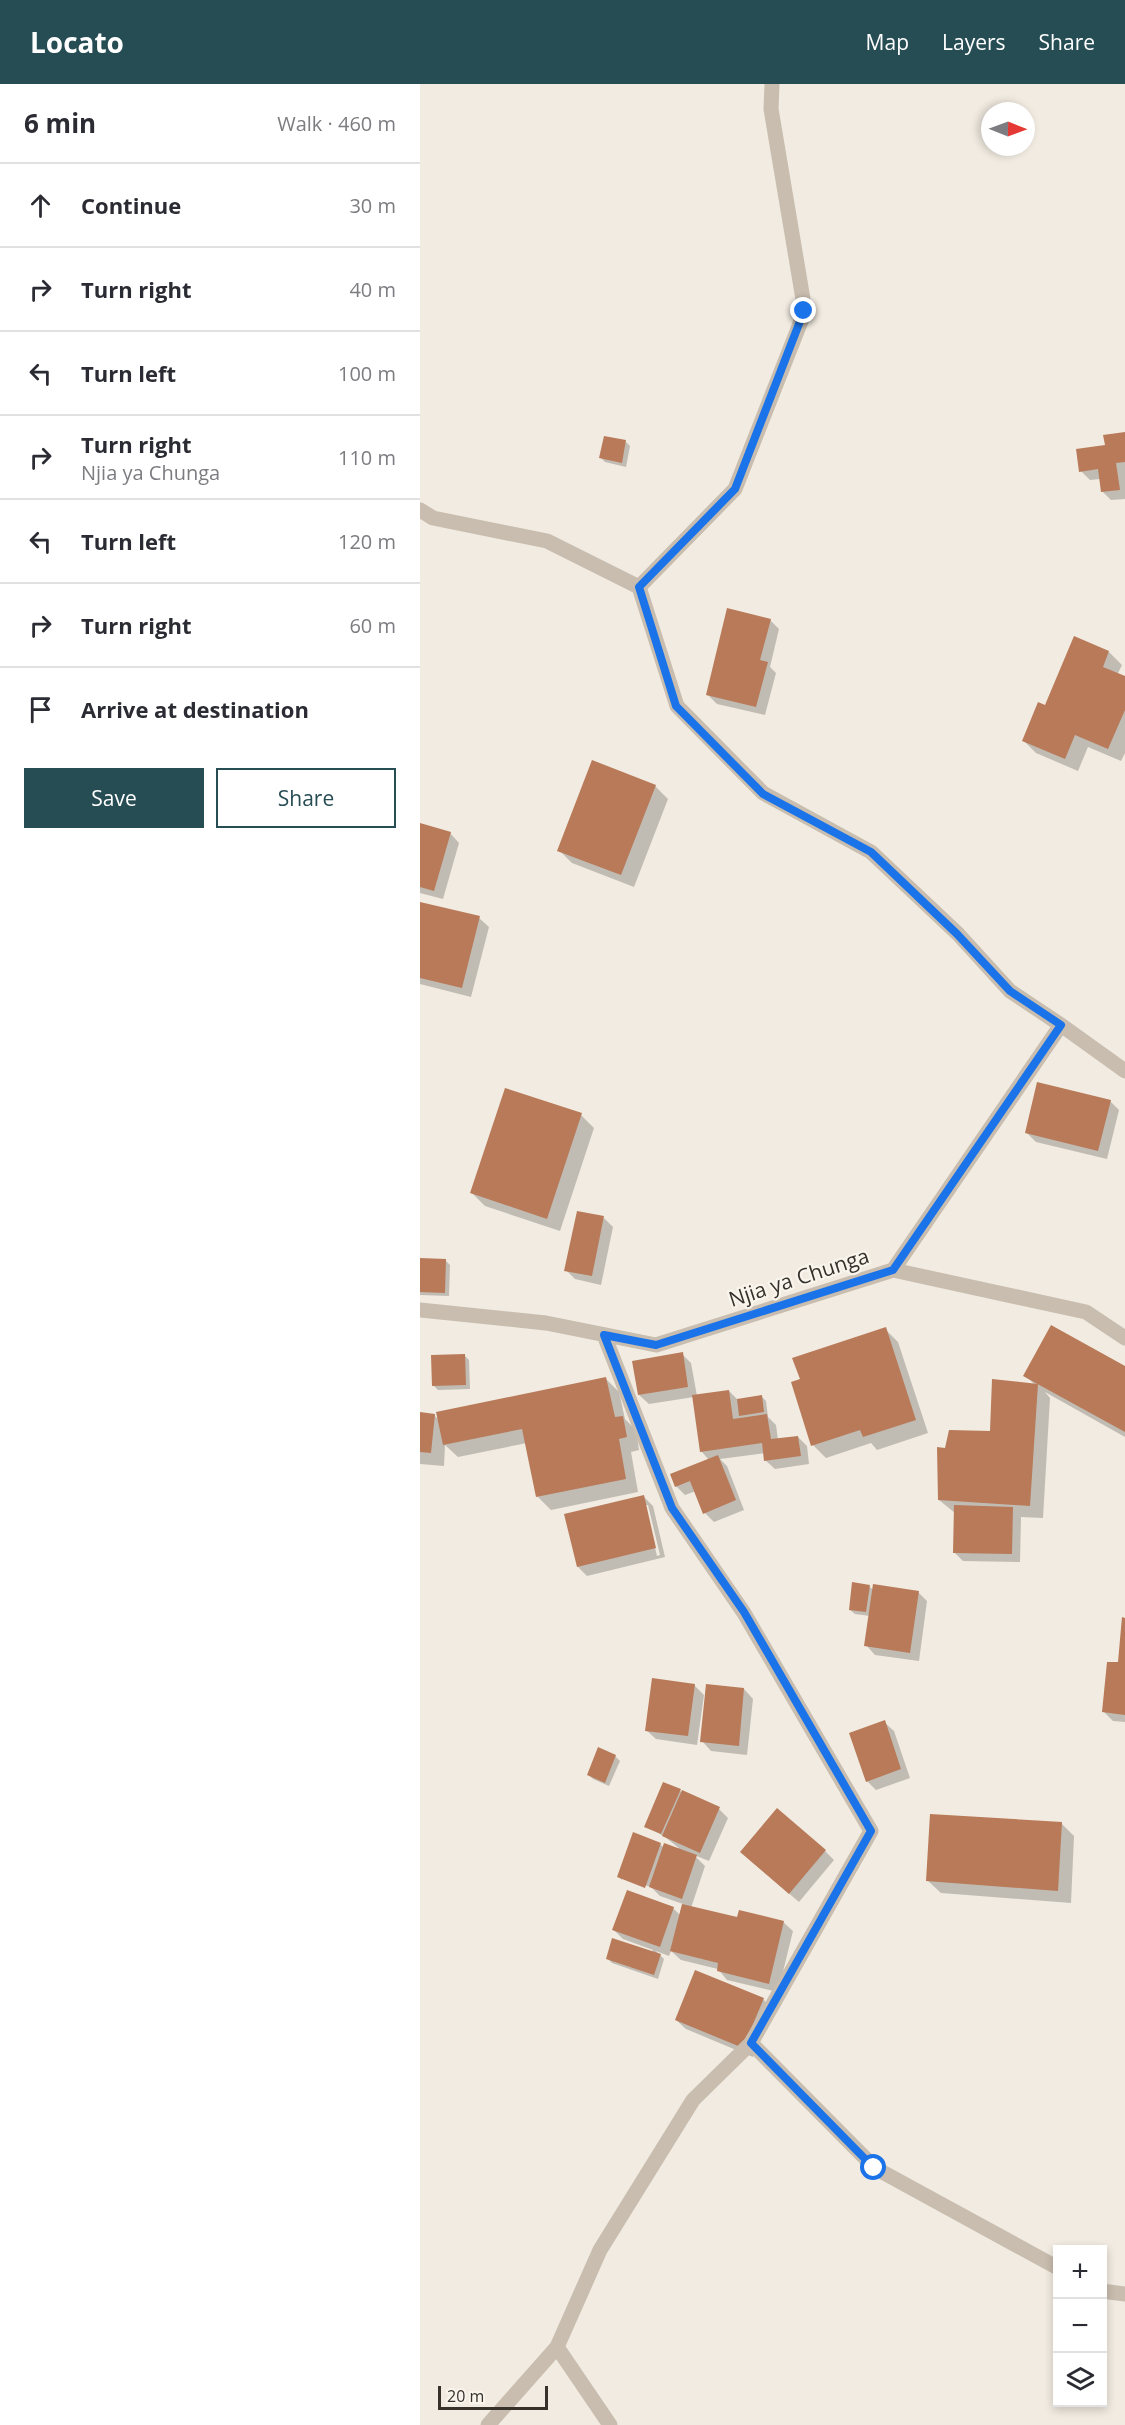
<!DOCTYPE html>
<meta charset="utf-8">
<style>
:root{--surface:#fff;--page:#f2f2f3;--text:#2b2b33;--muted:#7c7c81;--line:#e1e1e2;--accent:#264c54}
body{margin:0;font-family:"Open Sans",sans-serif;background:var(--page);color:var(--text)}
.controls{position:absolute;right:18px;bottom:18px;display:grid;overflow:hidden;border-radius:0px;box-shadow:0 3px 9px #0003}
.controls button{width:54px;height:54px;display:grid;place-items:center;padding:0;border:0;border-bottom:2px solid var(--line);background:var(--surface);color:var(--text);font:30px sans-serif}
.compass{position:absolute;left:561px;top:18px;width:54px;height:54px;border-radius:50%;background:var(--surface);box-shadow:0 3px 9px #0003;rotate:91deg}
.scale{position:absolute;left:18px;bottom:15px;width:110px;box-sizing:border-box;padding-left:6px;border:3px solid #37312b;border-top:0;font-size:16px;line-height:21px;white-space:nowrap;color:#37312b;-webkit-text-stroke:4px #f9f5ed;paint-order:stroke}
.stop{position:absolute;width:18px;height:18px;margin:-14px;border:4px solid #1a73e8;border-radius:50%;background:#fff}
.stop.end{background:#1a73e8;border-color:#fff;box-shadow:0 2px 6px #0008}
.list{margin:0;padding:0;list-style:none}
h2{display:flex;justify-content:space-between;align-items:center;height:78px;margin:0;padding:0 24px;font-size:26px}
h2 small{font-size:20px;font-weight:400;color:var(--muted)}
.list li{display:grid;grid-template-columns:39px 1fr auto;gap:18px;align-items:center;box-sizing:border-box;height:84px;padding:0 24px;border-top:2px solid var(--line)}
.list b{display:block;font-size:22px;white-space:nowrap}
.list p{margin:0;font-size:20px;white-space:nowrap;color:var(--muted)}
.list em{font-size:20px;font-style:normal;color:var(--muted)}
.actions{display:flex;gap:12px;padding:18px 24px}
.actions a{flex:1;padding:14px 0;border:2px solid var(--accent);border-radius:0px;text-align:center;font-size:21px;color:var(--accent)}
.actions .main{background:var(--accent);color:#fff}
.icon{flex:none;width:33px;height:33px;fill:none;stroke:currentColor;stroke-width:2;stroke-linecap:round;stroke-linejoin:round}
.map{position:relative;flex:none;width:705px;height:2341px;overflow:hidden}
header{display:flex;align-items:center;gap:36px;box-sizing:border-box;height:84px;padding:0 30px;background:var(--accent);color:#fff}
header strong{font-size:28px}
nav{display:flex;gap:33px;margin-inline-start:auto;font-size:21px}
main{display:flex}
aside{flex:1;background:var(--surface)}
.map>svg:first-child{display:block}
.shadow{fill:#0003;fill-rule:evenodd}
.building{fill:#b87a58}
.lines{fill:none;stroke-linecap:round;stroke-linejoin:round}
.minor{stroke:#c8bdae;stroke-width:15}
.route{stroke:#1a73e8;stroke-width:8}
.labels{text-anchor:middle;stroke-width:4.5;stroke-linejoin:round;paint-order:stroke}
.street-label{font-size:21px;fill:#37312b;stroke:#f9f5ed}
</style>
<header>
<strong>Locato</strong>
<nav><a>Map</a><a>Layers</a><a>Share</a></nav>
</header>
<main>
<aside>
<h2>6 min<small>Walk · 460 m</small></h2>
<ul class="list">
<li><svg class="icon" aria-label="ahead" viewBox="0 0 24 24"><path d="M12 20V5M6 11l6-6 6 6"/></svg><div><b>Continue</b></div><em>30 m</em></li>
<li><svg class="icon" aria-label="right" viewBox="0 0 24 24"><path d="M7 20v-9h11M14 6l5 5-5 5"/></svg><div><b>Turn right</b></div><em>40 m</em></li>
<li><svg class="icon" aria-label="left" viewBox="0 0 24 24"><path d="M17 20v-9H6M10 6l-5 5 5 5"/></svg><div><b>Turn left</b></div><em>100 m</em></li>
<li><svg class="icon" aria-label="right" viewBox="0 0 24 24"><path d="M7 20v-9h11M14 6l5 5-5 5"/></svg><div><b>Turn right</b><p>Njia ya Chunga</p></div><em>110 m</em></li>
<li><svg class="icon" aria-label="left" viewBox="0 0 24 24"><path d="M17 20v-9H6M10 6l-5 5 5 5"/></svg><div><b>Turn left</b></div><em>120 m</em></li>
<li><svg class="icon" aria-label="right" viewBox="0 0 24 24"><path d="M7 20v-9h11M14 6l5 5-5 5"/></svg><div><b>Turn right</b></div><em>60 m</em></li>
<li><svg class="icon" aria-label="arrive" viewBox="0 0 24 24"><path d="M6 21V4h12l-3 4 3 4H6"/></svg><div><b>Arrive at destination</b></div></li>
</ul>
<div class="actions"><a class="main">Save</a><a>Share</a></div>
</aside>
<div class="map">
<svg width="705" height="2341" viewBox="0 0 705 2341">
<rect width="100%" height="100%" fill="#f1ebe1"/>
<path class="shadow" d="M705 350V415L691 416 682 407 680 395 670 396 661 387 686 362Z
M206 358 210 362 206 383 185 378 181 374Z
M350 536 359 545 350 583 356 589 345 631 297 620 287 610Z
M689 568 702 581 697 591 705 594V669L701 677 668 663 658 687 616 669 603 656 625 623Z
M235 702 248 715 214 803 152 779 139 766Z
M0 740 30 749 39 759 23 815 0 809Z
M0 819 59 834 69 843 51 913 0 900Z
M690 1017 699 1026 687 1075 616 1058 607 1049Z
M161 1031 174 1044 140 1147 65 1122 52 1109Z
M184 1134 193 1143 181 1201 155 1195 146 1186Z
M0 1175 26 1177 30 1181 29 1212 0 1211Z
M465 1245 478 1258 508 1349 457 1366 451 1359 406 1374 393 1361 382 1296Z
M262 1270 271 1279 277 1312 309 1307 318 1316 342 1313 346 1317 348 1333 356 1341 358 1356 378 1353 387 1362 389 1380 355 1385 345 1376V1369L300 1375 307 1382 324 1426 294 1438 285 1429 276 1407 265 1411 256 1402 289 1376 281 1367 274 1313 229 1320 219 1311Z
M45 1272 49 1276 50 1305 18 1306 14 1302Z
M705 1284V1353L625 1308 630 1314 623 1434 601 1433 600 1478 543 1477 534 1468 535 1429 519 1416 526 1366 571 1348 615 1301 605 1291Z
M186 1295 199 1308 205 1335 216 1346 219 1366 211 1368 218 1408 131 1426 118 1413 107 1359 38 1373 25 1361 24 1382 0 1380V1330L14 1331 20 1337Z
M224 1413 233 1422 245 1473 167 1492 158 1483ZM225 1421H228L240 1471 237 1472Z
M450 1503 454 1507 498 1508 507 1517 499 1577 455 1571 446 1561 450 1532 435 1530 430 1526Z
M705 1535V1638L693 1637 684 1628 699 1580Z
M274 1601 284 1611 277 1661 236 1655 226 1646Z
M324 1605 333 1615 327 1671 291 1667 282 1657Z
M464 1638 474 1647 490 1694 456 1706 447 1697Z
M195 1672 200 1677 189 1702 173 1695 169 1691Z
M260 1707 299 1725 308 1734 289 1777 274 1771 285 1782 271 1824 318 1835 363 1838 373 1847 358 1908 307 1896 298 1885 261 1876 251 1867 249 1872 236 1867 244 1875 238 1895 192 1879 188 1875 232 1868 233 1866 203 1855 194 1846 253 1824 260 1831 263 1820 240 1812 231 1803 202 1794V1796L199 1793 240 1760 244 1764 258 1766 259 1764 245 1753 226 1742Z
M641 1739 654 1752 651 1819 521 1809 507 1796Z
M405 1767 414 1776 379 1818 331 1777Z
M343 1915 352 1925 333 1973 266 1945 256 1936Z"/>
<path class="building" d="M705 348V378L696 379 700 406 681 408 678 385 659 388 656 365 685 361 683 351Z
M184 352 206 356 202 379 179 374Z
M307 524 351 535 340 576 348 578 336 623 286 611Z
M654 552 689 567 683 583 705 592V626L688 665 655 651 645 675 602 657 618 618 625 621Z
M172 676 236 701 201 791 137 767Z
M0 739 31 748 14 807 0 803Z
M0 818 60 832 42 904 0 894Z
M617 998 691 1016 678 1067 605 1049Z
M85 1004 162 1029 127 1135 50 1109Z
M157 1127 184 1132 172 1192 144 1187Z
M0 1174 26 1175 25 1209 0 1208Z
M631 1241 705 1282V1348L603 1292Z
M466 1243 496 1336 443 1353 440 1346 391 1362 371 1298 380 1295 372 1274Z
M263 1268 268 1303 218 1311 212 1277Z
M45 1270 46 1301 12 1302 11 1271Z
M186 1293 195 1333 203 1332 207 1353 199 1355 206 1395 116 1413 102 1345 23 1361 16 1328Z
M572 1295 618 1300 610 1422 518 1416 517 1363 525 1364 529 1346 570 1347Z
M309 1306 313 1335 347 1330 351 1355 378 1352 381 1372 344 1377 342 1359 280 1368 272 1311Z
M342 1311 344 1328 319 1332 317 1315Z
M0 1328 15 1330 11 1369 0 1368Z
M298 1371 316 1416 283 1430 270 1397 255 1403 250 1390Z
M224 1411 236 1464 157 1483 144 1430Z
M534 1421 593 1423 592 1470 533 1469Z
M432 1498 450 1501 446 1528 429 1526Z
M453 1500 499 1507 490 1569 444 1562Z
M702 1533 705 1534V1631L682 1628 687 1578H698Z
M232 1594 275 1600 268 1652 225 1647Z
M286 1600 324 1604 319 1662 280 1658Z
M465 1636 481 1685 446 1698 429 1649Z
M178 1663 196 1671 185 1699 167 1691Z
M243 1698 261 1705 241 1750 224 1743Z
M262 1706 300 1723 280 1769 242 1752Z
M357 1724 406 1766 369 1810 320 1768Z
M510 1730 642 1738 638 1807 506 1797Z
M213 1748 241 1759 225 1804 197 1793Z
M244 1759 277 1771 262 1815 229 1803Z
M207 1806 254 1823 240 1863 192 1846Z
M262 1820 317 1833 319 1826 364 1837 349 1900 297 1887 298 1879 250 1867Z
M192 1854 241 1870 234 1891 186 1875Z
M275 1886 344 1914 323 1964 255 1936Z"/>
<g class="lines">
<path class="minor" d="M352 0 351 25 385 227 315 405 219 503 257 622 343 709 451 768 538 850 590 907 641 941
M0 426 13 434 127 457 219 503
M473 1186 666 1228 705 1254
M0 1226 126 1239 236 1261 473 1186 641 941 705 987
M331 1959 455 2084 638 2184
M682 2207 705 2210
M137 2263 190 2341
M68 2341 137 2263 180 2166 273 2016 331 1959 451 1747 324 1529 252 1424 184 1251"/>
</g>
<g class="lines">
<path class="route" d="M384 227 315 405 219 503 256 622 343 710 451 768 537 850 590 907 641 941 473 1186 236 1261 184 1251 252 1424 324 1528 451 1747 331 1959 454 2084"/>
</g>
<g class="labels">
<g class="street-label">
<text transform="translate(379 1194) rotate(-18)" y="7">Njia ya Chunga</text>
</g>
</g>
</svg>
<div class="controls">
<button>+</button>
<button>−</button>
<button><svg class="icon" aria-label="layers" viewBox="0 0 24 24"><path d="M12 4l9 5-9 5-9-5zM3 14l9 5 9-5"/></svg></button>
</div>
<svg class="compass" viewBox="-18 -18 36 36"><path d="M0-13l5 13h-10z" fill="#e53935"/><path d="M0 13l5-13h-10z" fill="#7c7c81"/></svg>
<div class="scale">20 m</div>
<div class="stop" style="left:454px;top:2084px"></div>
<div class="stop end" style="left:384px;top:227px"></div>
</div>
</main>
